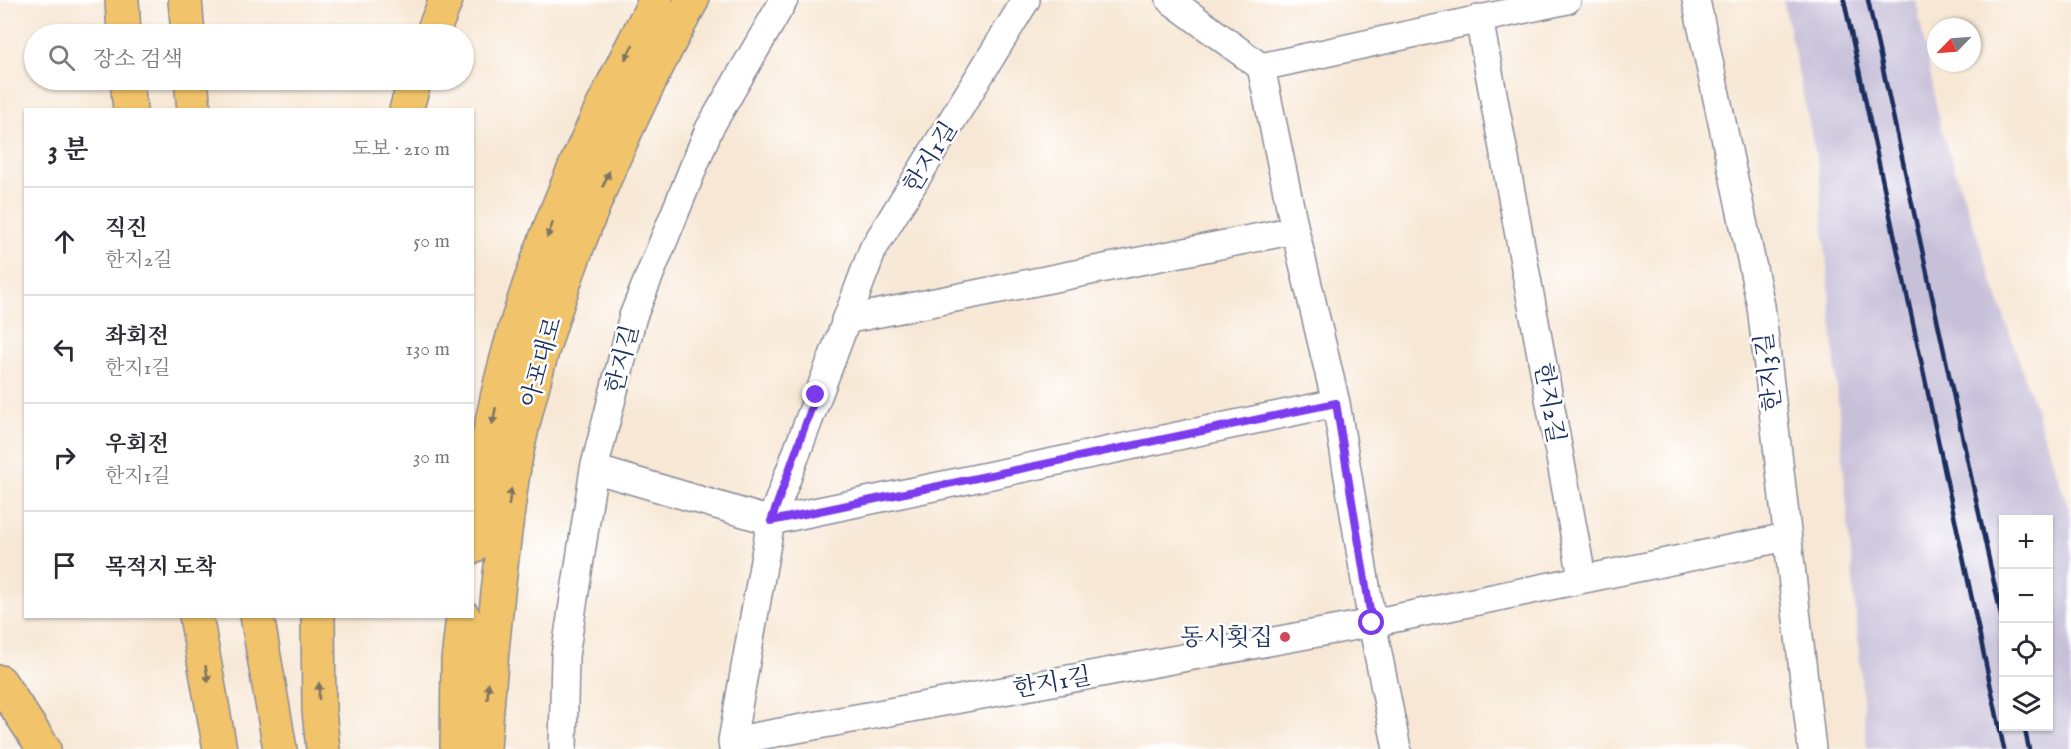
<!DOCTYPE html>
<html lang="ko">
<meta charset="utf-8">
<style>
:root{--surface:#fff;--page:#f2f2f3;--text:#2b2b33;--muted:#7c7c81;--line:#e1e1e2}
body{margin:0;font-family:"IM FELL English","Noto Serif KR",serif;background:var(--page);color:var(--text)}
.controls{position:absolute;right:18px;bottom:18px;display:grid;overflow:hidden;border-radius:0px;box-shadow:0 2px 4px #0004}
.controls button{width:54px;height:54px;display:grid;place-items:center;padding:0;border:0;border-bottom:2px solid var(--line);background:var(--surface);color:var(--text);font:30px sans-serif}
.compass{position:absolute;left:1927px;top:18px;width:54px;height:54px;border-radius:50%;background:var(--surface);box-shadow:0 2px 4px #0004;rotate:245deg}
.stop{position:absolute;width:18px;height:18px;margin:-14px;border:4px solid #7c3aed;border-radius:50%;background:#fff}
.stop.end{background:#7c3aed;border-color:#fff;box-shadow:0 2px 6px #0008}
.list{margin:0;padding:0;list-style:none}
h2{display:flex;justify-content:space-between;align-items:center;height:78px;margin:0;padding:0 24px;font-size:26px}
h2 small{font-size:20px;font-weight:400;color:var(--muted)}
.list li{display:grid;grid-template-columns:39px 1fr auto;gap:18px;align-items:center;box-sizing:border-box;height:108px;padding:0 24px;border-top:2px solid var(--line)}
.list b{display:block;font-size:22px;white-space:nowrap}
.list p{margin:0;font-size:20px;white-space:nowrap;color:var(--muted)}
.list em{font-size:20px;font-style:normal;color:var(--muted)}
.icon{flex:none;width:33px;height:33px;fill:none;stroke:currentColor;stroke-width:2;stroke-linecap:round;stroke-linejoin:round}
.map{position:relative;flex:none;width:2071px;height:749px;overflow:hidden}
.search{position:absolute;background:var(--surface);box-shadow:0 2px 4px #0004;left:24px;top:24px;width:450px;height:66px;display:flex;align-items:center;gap:15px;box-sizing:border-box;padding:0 21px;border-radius:33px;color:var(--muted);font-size:22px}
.panel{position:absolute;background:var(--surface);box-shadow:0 2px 4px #0004;left:24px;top:108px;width:450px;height:510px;border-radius:0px}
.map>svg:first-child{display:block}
.industrial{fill:#c7c0d9;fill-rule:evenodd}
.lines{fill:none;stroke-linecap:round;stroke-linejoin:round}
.minor-casing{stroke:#898b99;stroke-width:30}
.primary-casing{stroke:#898b99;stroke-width:36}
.motorway-casing{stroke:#898b99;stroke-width:36}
.minor{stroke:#fff;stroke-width:27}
.primary{stroke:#f1c36a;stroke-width:33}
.motorway{stroke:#f1c36a;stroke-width:33}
.rail{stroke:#1b2f5e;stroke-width:4.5}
.oneway{fill:#7b7263}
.route{stroke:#7c3aed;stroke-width:8}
.poi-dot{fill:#d1495b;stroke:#fff;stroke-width:2}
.labels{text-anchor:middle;stroke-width:5;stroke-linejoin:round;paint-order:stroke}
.street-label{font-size:24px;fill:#1b2f5e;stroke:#fff}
.poi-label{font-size:24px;fill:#1b2f5e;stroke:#fff;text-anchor:end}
</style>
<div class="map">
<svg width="2071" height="749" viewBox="0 0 2071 749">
<rect width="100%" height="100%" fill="#fff"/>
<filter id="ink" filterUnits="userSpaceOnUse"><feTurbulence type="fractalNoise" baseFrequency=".0167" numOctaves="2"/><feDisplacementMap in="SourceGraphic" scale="12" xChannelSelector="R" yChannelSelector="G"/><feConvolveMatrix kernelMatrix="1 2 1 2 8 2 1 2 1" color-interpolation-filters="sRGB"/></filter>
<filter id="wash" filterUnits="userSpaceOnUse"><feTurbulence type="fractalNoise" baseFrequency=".008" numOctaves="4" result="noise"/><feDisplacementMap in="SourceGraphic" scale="24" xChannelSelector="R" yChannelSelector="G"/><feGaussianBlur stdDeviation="1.35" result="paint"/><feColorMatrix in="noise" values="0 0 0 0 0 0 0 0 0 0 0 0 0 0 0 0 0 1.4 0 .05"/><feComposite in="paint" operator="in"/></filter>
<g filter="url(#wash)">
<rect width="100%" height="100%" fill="#f7e7d4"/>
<path class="industrial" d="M1783 0H1916L1941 129 2071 515V749H1867L1819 171ZM2004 520H2048V726H2004Z"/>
</g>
<g filter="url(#ink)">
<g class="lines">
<g class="minor-casing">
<path id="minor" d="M1170 0 1261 67 1295 230 1336 403 1372 623 1397 749
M1696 0 1761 306 1812 749
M1479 18 1582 577
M1261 67 1567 0
M845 320 1295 230
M594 469 771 521 1336 403
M732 741 1372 623 1787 537
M563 749 565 656 594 469 633 316 709 129 784 0
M733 749 732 741 771 521 873 249 1026 0"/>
</g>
<g class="primary-casing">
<path id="primary" d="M472 547C480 490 488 433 502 377 535 245 593 120 656 0
M457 749 458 661 463 616
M484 749C489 676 496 605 505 532 509 506 511 478 517 451 550 294 615 140 692 0"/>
</g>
<g class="motorway-casing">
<path id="motorway" d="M122 0 124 34
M185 0 188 34
M432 34 446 0
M127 80 130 110
M191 80 194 110
M406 110 415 80
M196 616 220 749
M257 616 280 749
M318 616 319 711 323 749
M0 682 44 749"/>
</g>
<use href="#minor" class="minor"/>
<use href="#primary" class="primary"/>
<use href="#motorway" class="motorway"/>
<path class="rail" d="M1844 0 2004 749
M1868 0 2004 629
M2024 726 2029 749"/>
</g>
<defs><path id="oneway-solid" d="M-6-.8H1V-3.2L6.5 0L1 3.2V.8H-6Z" transform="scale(1.5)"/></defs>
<g class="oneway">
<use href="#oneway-solid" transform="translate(629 52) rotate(118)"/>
<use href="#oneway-solid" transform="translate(606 179) rotate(-67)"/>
<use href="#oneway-solid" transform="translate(550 230) rotate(111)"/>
<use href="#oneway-solid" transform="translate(494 416) rotate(102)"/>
<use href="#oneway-solid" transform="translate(510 497) rotate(-82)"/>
<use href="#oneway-solid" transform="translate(207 674) rotate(80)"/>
<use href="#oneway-solid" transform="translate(319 691) rotate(-90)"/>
<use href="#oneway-solid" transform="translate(488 691) rotate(-86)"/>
</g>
</g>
<g class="lines" filter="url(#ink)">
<path class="route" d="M816 395 771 521 1336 403 1372 623"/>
</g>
<circle class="poi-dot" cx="1285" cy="637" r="6"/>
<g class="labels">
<g class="street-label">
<text transform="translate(930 157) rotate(-58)" y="8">한지1길</text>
<text transform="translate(622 359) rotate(-76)" y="8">한지길</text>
<text transform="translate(541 362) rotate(-74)" y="8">아포대로</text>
<text transform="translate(1768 372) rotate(-97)" y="8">한지3길</text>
<text transform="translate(1550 403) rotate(80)" y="8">한지2길</text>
<text transform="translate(1052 682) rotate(-10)" y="8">한지1길</text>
</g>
<g class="poi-label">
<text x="1273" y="645">동시횟집</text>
</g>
</g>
</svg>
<div class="controls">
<button>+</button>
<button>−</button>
<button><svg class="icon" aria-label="locate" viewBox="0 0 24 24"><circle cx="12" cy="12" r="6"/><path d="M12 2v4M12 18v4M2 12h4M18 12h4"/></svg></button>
<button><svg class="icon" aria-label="layers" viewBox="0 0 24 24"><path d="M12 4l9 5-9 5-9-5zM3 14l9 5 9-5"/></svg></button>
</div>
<svg class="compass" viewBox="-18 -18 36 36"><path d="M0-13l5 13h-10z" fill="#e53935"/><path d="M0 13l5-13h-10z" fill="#7c7c81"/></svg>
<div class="stop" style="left:1372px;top:623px"></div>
<div class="stop end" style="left:816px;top:395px"></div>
<div class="search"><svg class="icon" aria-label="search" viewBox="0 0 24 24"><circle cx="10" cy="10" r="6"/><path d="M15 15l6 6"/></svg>장소 검색</div>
<section class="panel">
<h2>3 분<small>도보 · 210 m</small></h2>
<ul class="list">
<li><svg class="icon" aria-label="ahead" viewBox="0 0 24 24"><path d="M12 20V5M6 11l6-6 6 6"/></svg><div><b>직진</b><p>한지2길</p></div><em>50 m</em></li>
<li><svg class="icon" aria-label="left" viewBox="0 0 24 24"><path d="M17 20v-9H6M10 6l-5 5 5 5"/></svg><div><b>좌회전</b><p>한지1길</p></div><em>130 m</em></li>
<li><svg class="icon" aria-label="right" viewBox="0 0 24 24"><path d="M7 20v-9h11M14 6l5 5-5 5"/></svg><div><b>우회전</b><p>한지1길</p></div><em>30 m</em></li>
<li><svg class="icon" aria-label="arrive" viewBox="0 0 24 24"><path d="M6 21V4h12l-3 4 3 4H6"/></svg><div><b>목적지 도착</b></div></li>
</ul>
</section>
</div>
